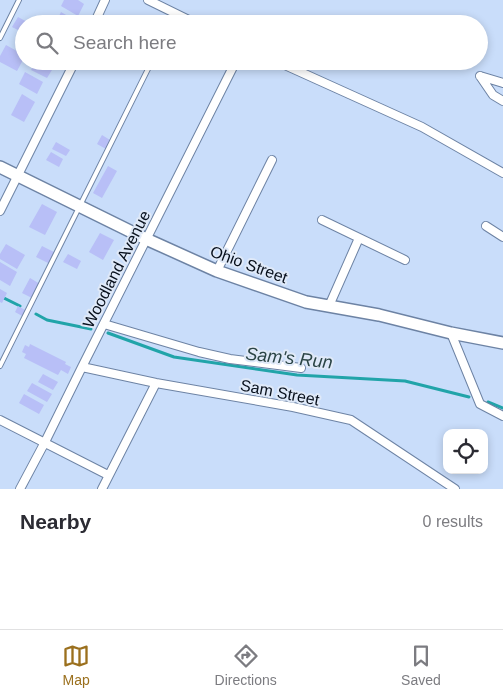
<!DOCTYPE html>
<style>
:root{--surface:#fff;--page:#f7f7f7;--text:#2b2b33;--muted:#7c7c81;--line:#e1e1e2;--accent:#9b701e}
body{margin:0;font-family:Arial,sans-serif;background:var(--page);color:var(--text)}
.controls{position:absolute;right:15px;bottom:15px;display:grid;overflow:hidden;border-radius:10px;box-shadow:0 2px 8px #0003}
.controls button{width:45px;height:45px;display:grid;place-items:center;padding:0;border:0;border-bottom:1px solid var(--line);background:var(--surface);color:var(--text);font:25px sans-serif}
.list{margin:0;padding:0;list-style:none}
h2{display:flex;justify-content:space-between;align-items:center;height:65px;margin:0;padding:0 20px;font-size:21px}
h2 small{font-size:16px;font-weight:400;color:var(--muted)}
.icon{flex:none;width:28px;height:28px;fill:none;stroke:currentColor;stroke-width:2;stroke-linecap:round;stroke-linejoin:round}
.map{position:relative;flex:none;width:503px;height:489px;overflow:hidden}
.search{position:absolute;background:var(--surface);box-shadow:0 2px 8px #0003;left:15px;right:15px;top:15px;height:55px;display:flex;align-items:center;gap:12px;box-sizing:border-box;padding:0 18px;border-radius:28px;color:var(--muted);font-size:19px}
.sheet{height:140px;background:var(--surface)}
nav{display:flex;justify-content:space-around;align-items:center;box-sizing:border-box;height:70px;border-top:1px solid var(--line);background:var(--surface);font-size:14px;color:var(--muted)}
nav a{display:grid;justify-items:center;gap:2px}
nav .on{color:var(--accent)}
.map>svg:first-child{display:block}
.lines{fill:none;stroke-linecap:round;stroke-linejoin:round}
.stream{stroke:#21a4a9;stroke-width:3}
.building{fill:#b8bff7}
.lane-casing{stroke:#6d83a4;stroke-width:6}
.street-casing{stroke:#6d83a4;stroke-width:10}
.secondary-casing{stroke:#6d83a4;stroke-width:14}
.lane{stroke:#fff;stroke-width:4}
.street{stroke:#fff;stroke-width:8}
.secondary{stroke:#fff;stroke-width:11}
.labels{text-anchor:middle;stroke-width:4;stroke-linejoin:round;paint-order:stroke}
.street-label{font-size:16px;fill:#070f1b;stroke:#dfe9f8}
.water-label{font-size:18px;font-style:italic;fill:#2b4546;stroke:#dfe9f8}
</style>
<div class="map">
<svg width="503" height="489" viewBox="0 0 503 489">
<rect width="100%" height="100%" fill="#c9ddfa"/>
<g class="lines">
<path class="stream" d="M0 296 20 306
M36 314 47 320 91 329
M108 333 174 357 297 375 405 381 469 397
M488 402 503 408"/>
</g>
<path class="building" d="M64 0H78L84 4 78 16 61 6Z
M61 12 78 22 77 24H55Z
M18 17 31 24H24V33L12 27Z
M6 45 24 55V58L17 71 0 62V56Z
M36 61 52 70 47 78 31 70Z
M25 72 43 82 37 94 19 84Z
M22 94 35 102 24 122 11 115Z
M102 135 110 140 106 149 97 144Z
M56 142 70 150 66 156 52 149Z
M51 152 63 159 59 167 46 160Z
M108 166 117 171 102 198 93 193Z
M42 204 57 212 45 235 29 227Z
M100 233 114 240 103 260 89 252Z
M6 244 25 255 17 269 0 259V254Z
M42 246 56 253 50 264 36 257Z
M68 254 81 261 77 269 63 262Z
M0 262 17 272 10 286 0 280Z
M30 278 40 284 32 298 22 293Z
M0 289 7 293 2 303 0 302Z
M18 306 27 311 24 317 15 312Z
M30 344 66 362 65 364 71 367 68 374 61 370 58 375 24 358 26 354 22 352 25 345 29 347Z
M43 374 58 382 53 390 38 382Z
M32 383 52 394 47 402 27 391Z
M24 394 44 405 39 414 19 403Z"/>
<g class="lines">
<g class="lane-casing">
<path id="lane" d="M171 24 176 14
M0 38 19 0
M0 366 152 61"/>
</g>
<g class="street-casing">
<path id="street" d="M148 0 197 24
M94 24 105 0
M276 61 422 127 503 173
M480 76 493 95 503 101
M480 76 503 83
M0 211 75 61
M322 220 405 260
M486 226 503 237
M217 271 272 160
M329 306 359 238
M104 324 199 352 230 359 301 368
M451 333 480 404 503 416
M82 367 156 383 293 407 351 420 455 489
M0 420 108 475
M20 489 45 442 82 367 236 61
M102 489 156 383"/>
</g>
<g class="secondary-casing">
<path id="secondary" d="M0 167 146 239 217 271 306 302 379 315 451 333 503 343"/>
</g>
<use href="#lane" class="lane"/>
<use href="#street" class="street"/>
<use href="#secondary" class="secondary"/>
</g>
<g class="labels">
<g class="street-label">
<text transform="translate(249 264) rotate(20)" y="6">Ohio Street</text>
<text transform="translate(116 269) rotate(-63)" y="6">Woodland Avenue</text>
<text transform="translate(280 392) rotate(11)" y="6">Sam Street</text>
</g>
<g class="water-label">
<text transform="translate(289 358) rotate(6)" y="6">Sam's Run</text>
</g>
</g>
</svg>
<div class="controls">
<button><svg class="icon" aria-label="locate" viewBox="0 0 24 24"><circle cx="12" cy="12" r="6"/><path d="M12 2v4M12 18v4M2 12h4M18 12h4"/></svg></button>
</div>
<div class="search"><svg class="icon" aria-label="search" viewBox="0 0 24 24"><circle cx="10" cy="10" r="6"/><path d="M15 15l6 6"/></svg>Search here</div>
</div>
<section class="sheet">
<h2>Nearby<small>0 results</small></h2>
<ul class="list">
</ul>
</section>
<nav>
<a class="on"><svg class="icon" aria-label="map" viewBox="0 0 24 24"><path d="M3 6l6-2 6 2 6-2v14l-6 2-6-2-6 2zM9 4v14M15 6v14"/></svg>Map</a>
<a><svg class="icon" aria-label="directions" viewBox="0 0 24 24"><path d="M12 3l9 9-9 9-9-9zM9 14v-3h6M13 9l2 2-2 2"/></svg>Directions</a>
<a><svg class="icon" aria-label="saved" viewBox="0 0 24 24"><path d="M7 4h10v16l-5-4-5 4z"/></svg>Saved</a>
</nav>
